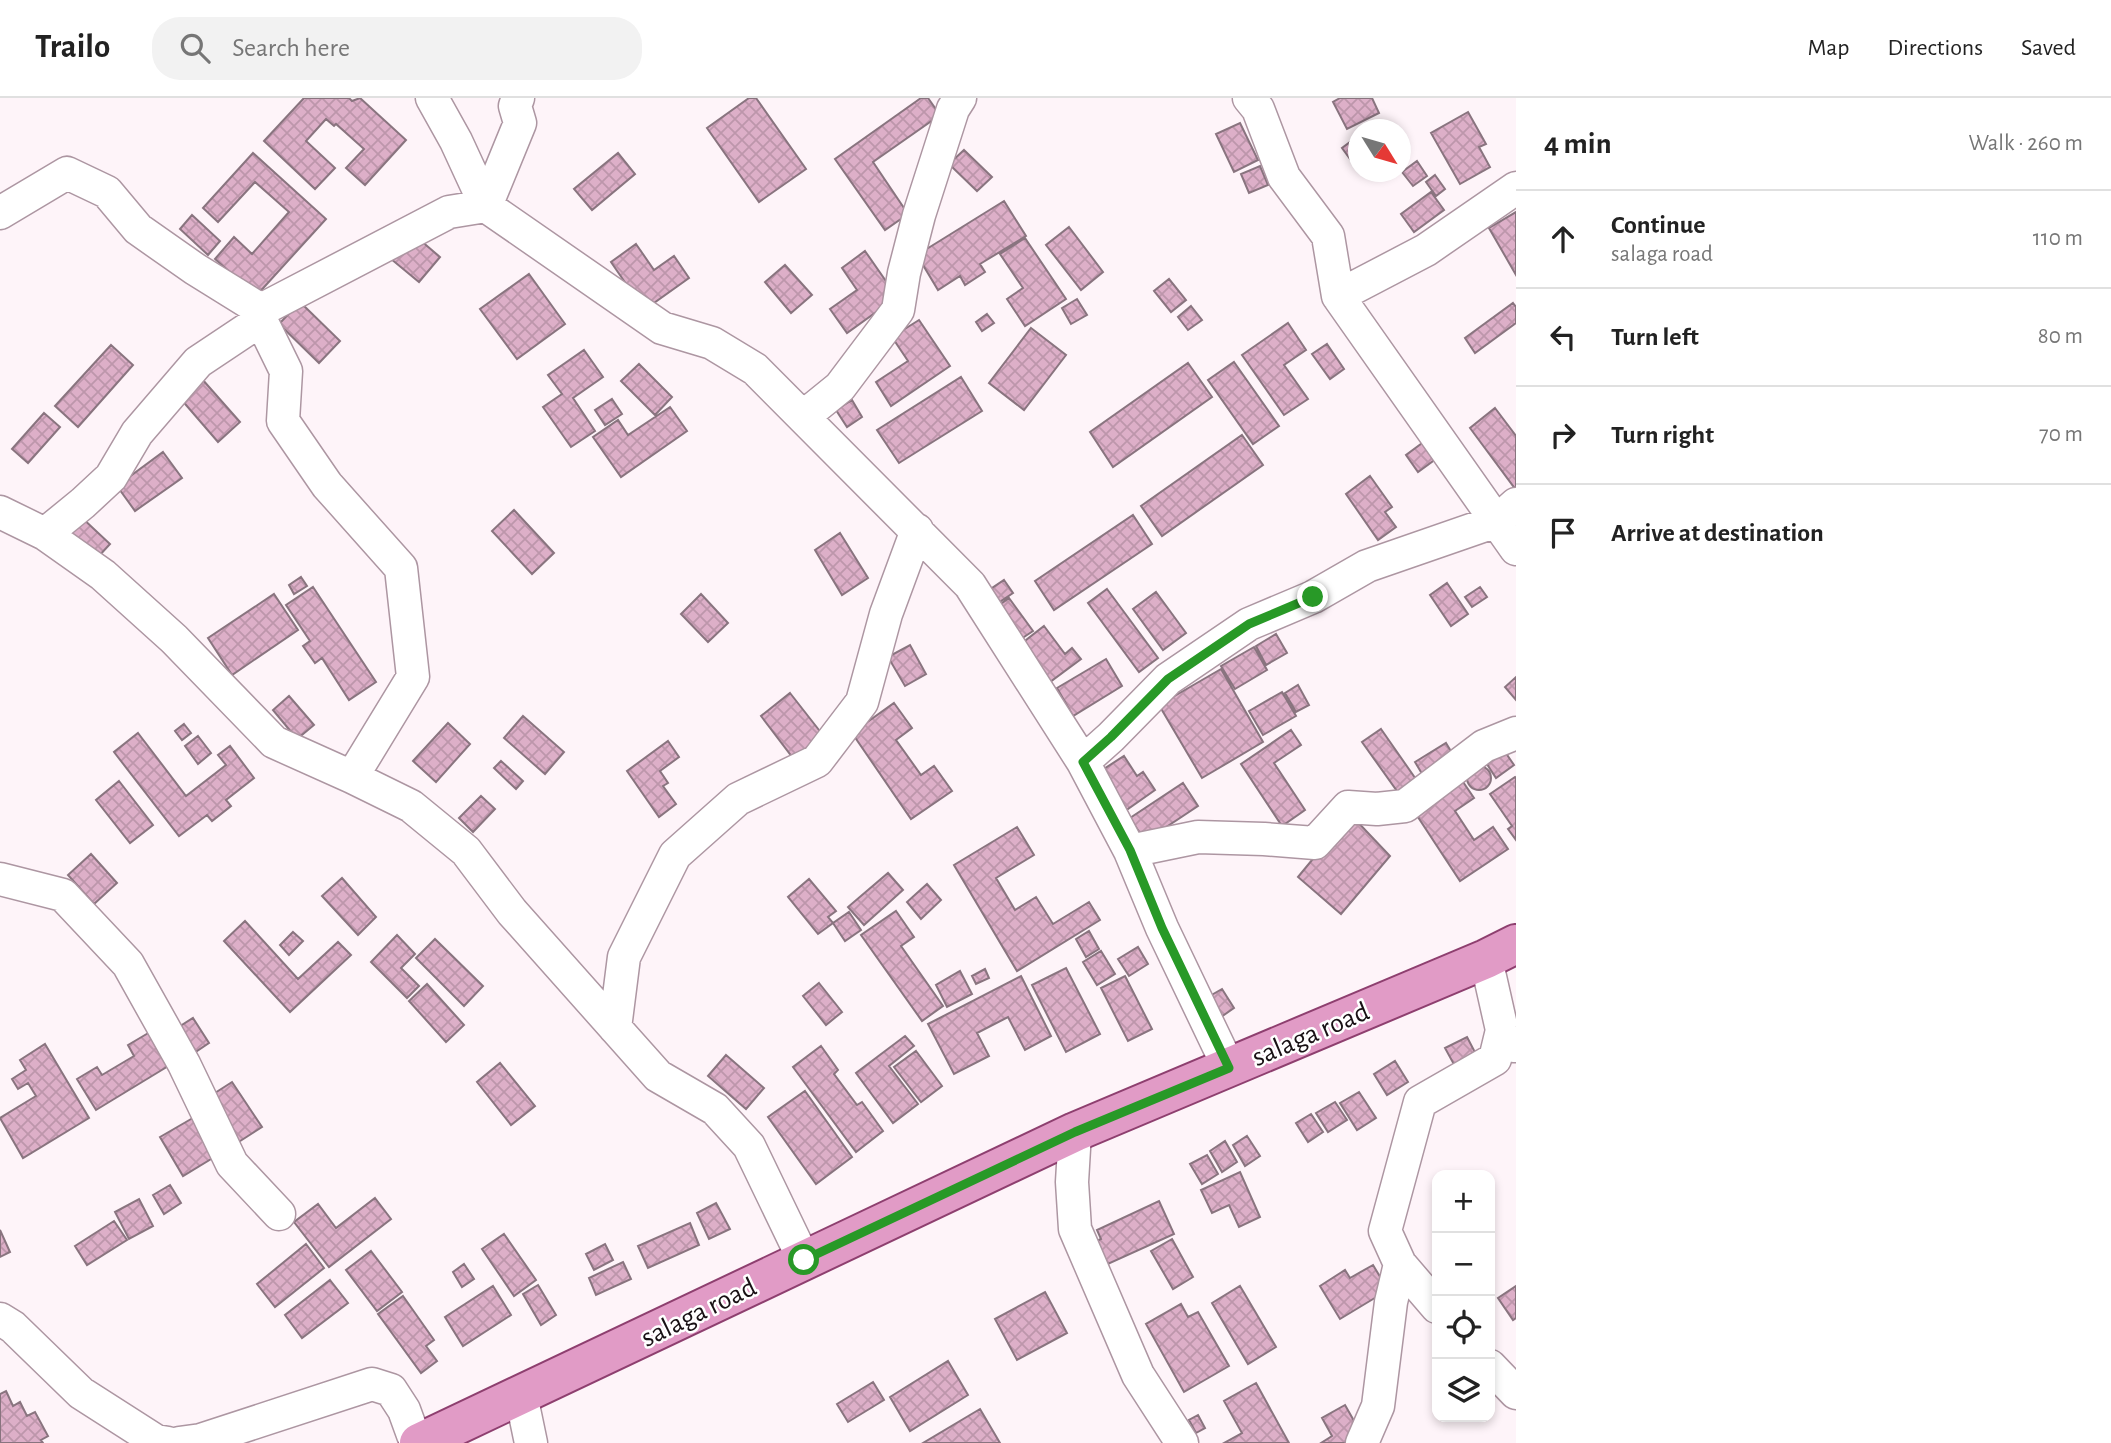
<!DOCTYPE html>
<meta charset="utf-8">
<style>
:root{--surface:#fff;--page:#f2f2f2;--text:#222;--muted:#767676;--line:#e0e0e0}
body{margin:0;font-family:"Alegreya Sans",sans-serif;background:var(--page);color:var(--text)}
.controls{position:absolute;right:21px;bottom:21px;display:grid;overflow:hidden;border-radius:14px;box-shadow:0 4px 10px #0003}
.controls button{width:63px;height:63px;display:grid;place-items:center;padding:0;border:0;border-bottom:2px solid var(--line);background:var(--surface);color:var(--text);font:35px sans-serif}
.compass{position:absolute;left:1348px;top:21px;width:63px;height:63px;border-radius:50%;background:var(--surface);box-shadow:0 4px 10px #0003;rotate:127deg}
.stop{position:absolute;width:21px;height:21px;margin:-16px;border:5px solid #289927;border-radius:50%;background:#fff}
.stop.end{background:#289927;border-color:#fff;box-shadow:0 2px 7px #0008}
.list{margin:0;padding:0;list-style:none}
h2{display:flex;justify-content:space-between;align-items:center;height:91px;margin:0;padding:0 28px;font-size:30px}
h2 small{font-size:23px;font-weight:400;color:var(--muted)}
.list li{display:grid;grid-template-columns:46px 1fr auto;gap:21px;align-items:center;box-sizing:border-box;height:98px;padding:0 28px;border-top:2px solid var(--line)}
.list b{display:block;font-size:26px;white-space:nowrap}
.list p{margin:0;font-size:23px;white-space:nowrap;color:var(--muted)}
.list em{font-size:23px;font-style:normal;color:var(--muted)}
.icon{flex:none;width:38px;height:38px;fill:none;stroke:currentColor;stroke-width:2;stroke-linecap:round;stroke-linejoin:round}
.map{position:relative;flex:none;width:1516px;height:1345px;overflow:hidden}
header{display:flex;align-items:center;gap:42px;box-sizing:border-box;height:98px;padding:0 35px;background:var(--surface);border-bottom:2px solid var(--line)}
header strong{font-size:33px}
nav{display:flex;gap:38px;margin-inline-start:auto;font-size:24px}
.search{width:490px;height:63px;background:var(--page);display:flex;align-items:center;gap:18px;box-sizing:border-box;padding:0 24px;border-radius:28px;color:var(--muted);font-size:26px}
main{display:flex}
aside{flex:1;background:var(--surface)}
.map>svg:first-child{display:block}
.building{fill:url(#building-cross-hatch);stroke:#89747f;stroke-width:2}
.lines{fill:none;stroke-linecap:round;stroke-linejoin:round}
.street-casing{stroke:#ad96a2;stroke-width:35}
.primary-casing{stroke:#8e3f6f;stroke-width:42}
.street{stroke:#fff;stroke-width:32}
.primary{stroke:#e19bc6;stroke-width:38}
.route{stroke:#289927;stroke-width:9}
.labels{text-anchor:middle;stroke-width:5;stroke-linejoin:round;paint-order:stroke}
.street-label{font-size:28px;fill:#181014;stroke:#fff}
</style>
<header>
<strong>Trailo</strong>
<div class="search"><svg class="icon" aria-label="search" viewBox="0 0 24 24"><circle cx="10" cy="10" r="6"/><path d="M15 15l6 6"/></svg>Search here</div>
<nav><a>Map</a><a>Directions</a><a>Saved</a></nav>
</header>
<main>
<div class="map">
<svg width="1516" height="1345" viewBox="0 0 1516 1345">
<defs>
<pattern id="building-cross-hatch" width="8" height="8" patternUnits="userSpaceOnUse" patternTransform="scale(1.75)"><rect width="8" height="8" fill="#ddafc8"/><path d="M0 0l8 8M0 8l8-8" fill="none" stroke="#bd96ab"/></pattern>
</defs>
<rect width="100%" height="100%" fill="#fef4f9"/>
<path class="building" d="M304 0H349L352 3 360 0 406 42 365 87 346 70 364 51 336 26 334 28 326 21 306 43 335 70 315 91 264 43Z
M749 0H756L806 71 759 104 707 30Z
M921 0H928L940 17 873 64 908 116 885 132 835 61Z
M1340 0H1372L1379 15 1347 31 1333 4Z
M1468 14 1486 46 1479 49 1490 69 1460 86 1431 35Z
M1240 25 1258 62 1234 74 1216 36Z
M1358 38V72L1342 50Z
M964 52 992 79 977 93 949 66Z
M253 55 326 121 256 198 215 161 234 139 252 156 289 114 255 84 218 124 203 110Z
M618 55 635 76 592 112 574 91Z
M1417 63 1427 78 1413 88 1402 74Z
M1260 68 1268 87 1249 95 1241 76Z
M1435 77 1445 91 1436 98 1426 84Z
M1431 94 1444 112 1414 134 1401 116Z
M1004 103 1026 138 980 166 985 174 965 187 960 178 938 192 917 157Z
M1516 114V177L1489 130Z
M192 117 220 143 208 157 180 131Z
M1069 129 1103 174 1081 192 1046 147Z
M413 136 440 159 419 184 391 161Z
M1025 140 1066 201 1025 228 1007 201 1023 190 1000 156Z
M636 146 654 172 674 158 689 180 644 212 611 164Z
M865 153 897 199 847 235 830 211 857 192 842 170Z
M785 167 812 197 791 215 765 184Z
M529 176 565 226 517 261 480 211Z
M1169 181 1186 202 1171 214 1154 193Z
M1077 201 1087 217 1071 226 1062 210Z
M300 204 340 243 319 265 279 226Z
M1513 205 1516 209V225L1475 255 1465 240Z
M1191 208 1202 222 1188 232 1178 219Z
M987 216 994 225 982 233 976 224Z
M919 222 950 268 891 308 876 284 908 263 892 239Z
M1288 225 1306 252 1284 267 1308 301 1284 317 1242 257Z
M1031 230 1066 257 1024 312 989 285Z
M1327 246 1344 271 1330 281 1312 256Z
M111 247 133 267 78 329 55 308Z
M584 252 603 279 573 300 595 333 571 349 543 309 562 296 548 277Z
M1234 264 1279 328 1253 346 1208 282Z
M1188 265 1212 299 1113 369 1090 334Z
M639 266 672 299 655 317 621 283Z
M961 279 982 313 899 365 877 332Z
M202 281 240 324 218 344 180 300Z
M612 301 622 316 605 327 595 312Z
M852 302 862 319 847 329 836 312Z
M670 309 687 333 621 379 593 339 618 322 628 337Z
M1495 310 1516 338V392L1470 330Z
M44 315 60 329 28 365 12 351Z
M1242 337 1263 367 1162 438 1141 408Z
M1429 340 1440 358 1418 374 1406 357Z
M163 354 182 380 135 413 117 388Z
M1370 378 1392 409 1385 414 1396 429 1378 442 1346 396Z
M514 412 554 455 532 476 492 433Z
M79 417 110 446 97 460 65 432Z
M1133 417 1152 446 1054 512 1035 483Z
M840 435 868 480 842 497 815 452Z
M301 479 307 488 294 496 289 487Z
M1004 482 1013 495 995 507 986 494Z
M1447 485 1468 516 1451 528 1430 497Z
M313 489 376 584 349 602 322 560 315 565 303 548 310 543 286 507Z
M1480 489 1487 499 1472 509 1465 499Z
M1107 491 1158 560 1139 574 1088 505Z
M1156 494 1186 535 1163 552 1133 511Z
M274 496 298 532 232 577 208 540Z
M701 496 728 525 708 544 681 516Z
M1009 500 1033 533 1018 543 994 511Z
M1044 528 1065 556 1072 550 1081 561 1050 584 1021 546Z
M1276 536 1287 555 1266 567 1256 548Z
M910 547 926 576 905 588 888 559Z
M1254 549 1267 572 1235 591 1221 568Z
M1106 561 1122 588 1073 618 1057 590Z
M1221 571 1263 644 1202 680 1159 607Z
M1516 579V602L1505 589Z
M1298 587 1309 607 1296 614 1285 595Z
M1282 594 1296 618 1263 637 1249 613Z
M790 595 826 641 796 664 761 618Z
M289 598 314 627 297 641 273 612Z
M894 605 912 630 896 642 921 677 934 668 952 693 911 721 852 635Z
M523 618 564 654 545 676 504 640Z
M448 625 470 646 436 684 413 663Z
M184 626 191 635 182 642 175 633Z
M1381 631 1420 687 1402 700 1362 644Z
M1291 632 1301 647 1274 665 1305 712 1282 728 1241 666Z
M138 635 186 698 226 667 218 657 230 648 254 680 226 702 231 708 212 723 207 717 179 738 114 654Z
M198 638 211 655 198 666 185 648Z
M668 643 679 659 660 673 668 685 663 688 676 706 659 719 627 673Z
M1446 645 1458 665 1427 684 1415 664Z
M1501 648 1514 667 1496 680 1483 660Z
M1124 658 1137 678 1143 674 1155 692 1125 713 1099 674Z
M501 663 523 683 516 691 494 670Z
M1467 680a12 12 0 1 1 24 0a12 12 0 1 1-24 0Z
M1459 678 1474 700 1455 713 1474 742 1493 729 1508 751 1460 783 1412 710Z
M1515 679 1516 680V742L1508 731 1512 728 1490 696Z
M119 683 153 727 130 745 96 702Z
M1183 685 1198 708 1145 743 1130 720Z
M481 698 495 711 473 734 459 720Z
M1350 716 1390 758 1341 816 1298 779Z
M1017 729 1034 757 996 780 1015 812 1036 799 1053 826 1089 804 1100 822 1017 873 954 767Z
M91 756 117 785 94 806 68 777Z
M888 775 903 792 864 827 848 809Z
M342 780 376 819 358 837 322 798Z
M809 781 836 813 828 819 833 825 818 836 788 799Z
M927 786 941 802 921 821 907 804Z
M896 813 914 839 901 848 943 908 922 923 861 837Z
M849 814 861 832 845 843 833 825Z
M245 823 298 881 338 844 351 857 290 914 224 843Z
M1089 833 1099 851 1086 859 1076 841Z
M293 834 303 843 289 857 280 847Z
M397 837 415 856 401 870 419 888 407 900 371 864Z
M435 841 483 888 464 908 416 860Z
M1138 849 1148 866 1129 878 1118 861Z
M1101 853 1115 876 1097 887 1083 864Z
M1066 870 1100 936 1066 954 1032 887Z
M985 871 989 880 976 886 972 878Z
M960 873 972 896 947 909 936 887Z
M1021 878 1051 938 1025 952 1008 919 977 935 989 958 954 976 928 926Z
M1125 878 1152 931 1128 943 1101 890Z
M819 885 842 914 826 927 803 898Z
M427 886 464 927 446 944 409 903Z
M1222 891 1234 910 1221 919 1208 899Z
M193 920 209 945 191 957 174 932Z
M150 934 170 967 96 1012 77 981 97 969 102 977 134 958 128 947Z
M905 938 914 948 889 968 918 1006 893 1025 856 975Z
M1467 939 1478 960 1457 972 1445 950Z
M45 946 89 1020 23 1060 0 1020 36 998 28 985 18 991 12 981 26 972 20 962Z
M821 948 838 972 834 976 857 1007 862 1004 883 1033 856 1054 793 969Z
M916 953 942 988 921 1004 894 969Z
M726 957 764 990 746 1011 708 978Z
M1395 963 1408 984 1387 997 1374 976Z
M500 965 535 1008 511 1027 477 984Z
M232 984 262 1029 234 1047 204 1002Z
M805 993 852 1059 816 1086 768 1019Z
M1359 994 1376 1020 1357 1032 1340 1005Z
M1335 1004 1347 1022 1328 1034 1316 1015Z
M1311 1016 1323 1034 1308 1044 1296 1025Z
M198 1017 221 1055 183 1078 160 1039Z
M1247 1038 1260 1058 1245 1068 1233 1047Z
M1225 1043 1237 1064 1222 1074 1210 1053Z
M1207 1057 1218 1076 1202 1086 1190 1066Z
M1240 1074 1260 1119 1239 1129 1229 1107 1212 1115 1201 1092Z
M170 1087 181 1105 164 1116 153 1097Z
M375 1100 391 1121 329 1169 294 1124 318 1106 336 1130Z
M139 1101 153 1128 129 1141 115 1114Z
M1159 1103 1174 1136 1099 1170 1088 1147 1101 1141 1097 1132Z
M716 1105 730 1131 709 1141 697 1115Z
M114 1123 127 1142 87 1167 75 1148Z
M690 1125 699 1147 648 1170 638 1148Z
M0 1132 10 1154 0 1159Z
M504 1136 536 1182 514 1198 482 1151Z
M1172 1141 1193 1179 1173 1191 1151 1153Z
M306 1146 324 1170 275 1209 257 1186Z
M605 1146 613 1162 594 1172 586 1156Z
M371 1153 402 1194 377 1213 346 1172Z
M623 1164 631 1181 596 1197 589 1180Z
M464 1166 474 1181 462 1189 453 1174Z
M1373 1167 1388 1192 1340 1221 1320 1188 1345 1172 1350 1180Z
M330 1182 348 1205 302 1240 285 1217Z
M538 1187 556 1217 541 1227 523 1196Z
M493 1188 511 1217 463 1248 445 1219Z
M1240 1188 1276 1249 1248 1266 1212 1205Z
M1516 1188V1220L1513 1222 1498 1200Z
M1045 1194 1067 1235 1017 1262 995 1221Z
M403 1198 434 1242 426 1248 437 1263 421 1275 378 1216Z
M1181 1206 1188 1219 1198 1214 1229 1268 1184 1294 1146 1226Z
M948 1263 968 1297 910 1333 890 1299Z
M873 1284 884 1302 848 1324 837 1306Z
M1256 1285 1289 1345H1224L1242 1335 1224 1303Z
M6 1293 13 1308 20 1304 27 1318 35 1314 48 1338 41 1342 43 1345H0V1296Z
M1345 1307 1362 1337 1348 1345H1321L1332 1338 1322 1320Z
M980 1311 1000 1345H923Z
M1198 1317 1205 1330 1196 1335 1189 1322Z"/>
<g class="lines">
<g class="street-casing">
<path id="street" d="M432 0 456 43 486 108 662 230 712 245 755 271 970 487 1083 664 1130 753 1162 830 1229 970
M1249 0 1258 11 1284 79 1328 138 1338 198 1516 451
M486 108 520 25 515 8 518 0
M0 115 67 75 107 94 138 131 195 171 261 212 449 114 486 108
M1338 198 1426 152 1516 90
M261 212V222L286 273 283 323 327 387 401 470 413 579 352 679
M803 319 840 289 898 212 904 175 919 117 953 11 960 0
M0 414 45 436 103 477 174 541 274 644 352 679 411 708 466 753 512 814 658 978 715 1011 749 1048 804 1162
M45 436 83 405 111 379 137 335 198 264 261 222
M1083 664 1111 639 1168 581 1249 526 1313 499 1367 468 1497 423 1516 406
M1130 753 1198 739 1264 741 1315 745 1348 709 1377 711 1405 708 1484 648 1516 635
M0 781 63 797 128 866 184 966 232 1066 279 1116
M1486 861 1502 932 1514 948
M615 930 624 859 675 757 738 701 817 663 862 604 886 516 917 432
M1075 1034 1072 1084 1075 1131 1138 1277 1182 1345
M1400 1166 1437 1209
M0 1221 13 1229 81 1295 156 1343 168 1345
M1490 1268 1516 1295
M521 1297 531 1345
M179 1345 201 1342 372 1286 391 1292 404 1312 416 1345
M1362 1345 1378 1308 1391 1204 1400 1166 1385 1133 1420 1004 1495 961 1502 932"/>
</g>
<g class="primary-casing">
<path id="primary" d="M419 1345 1075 1034 1486 861 1516 846"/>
</g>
<use href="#street" class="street"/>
<use href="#primary" class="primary"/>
</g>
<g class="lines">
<path class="route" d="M804 1162 1075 1034 1229 970 1162 830 1130 752 1083 664 1111 639 1168 581 1249 526 1313 499"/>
</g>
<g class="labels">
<g class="street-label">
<text transform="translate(1310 935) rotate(-23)" y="10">salaga road</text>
<text transform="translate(698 1213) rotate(-26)" y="10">salaga road</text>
</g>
</g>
</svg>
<div class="controls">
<button>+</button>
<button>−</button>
<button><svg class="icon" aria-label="locate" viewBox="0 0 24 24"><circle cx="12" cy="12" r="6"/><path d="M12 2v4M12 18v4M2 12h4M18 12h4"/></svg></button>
<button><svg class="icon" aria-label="layers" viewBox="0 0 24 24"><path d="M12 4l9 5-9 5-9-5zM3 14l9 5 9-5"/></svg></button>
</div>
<svg class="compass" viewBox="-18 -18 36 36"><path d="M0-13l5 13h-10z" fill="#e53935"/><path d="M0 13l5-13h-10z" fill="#767676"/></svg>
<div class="stop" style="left:804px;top:1162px"></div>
<div class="stop end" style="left:1313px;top:499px"></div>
</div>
<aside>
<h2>4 min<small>Walk · 260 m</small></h2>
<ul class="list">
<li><svg class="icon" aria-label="ahead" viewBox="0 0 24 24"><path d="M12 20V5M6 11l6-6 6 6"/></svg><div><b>Continue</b><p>salaga road</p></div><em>110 m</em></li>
<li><svg class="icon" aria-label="left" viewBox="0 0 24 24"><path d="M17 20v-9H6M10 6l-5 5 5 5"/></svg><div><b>Turn left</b></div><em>80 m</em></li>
<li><svg class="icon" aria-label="right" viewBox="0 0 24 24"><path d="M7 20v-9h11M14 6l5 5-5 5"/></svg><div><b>Turn right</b></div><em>70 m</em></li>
<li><svg class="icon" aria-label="arrive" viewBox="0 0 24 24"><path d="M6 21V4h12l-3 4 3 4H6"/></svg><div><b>Arrive at destination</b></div></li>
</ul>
</aside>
</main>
